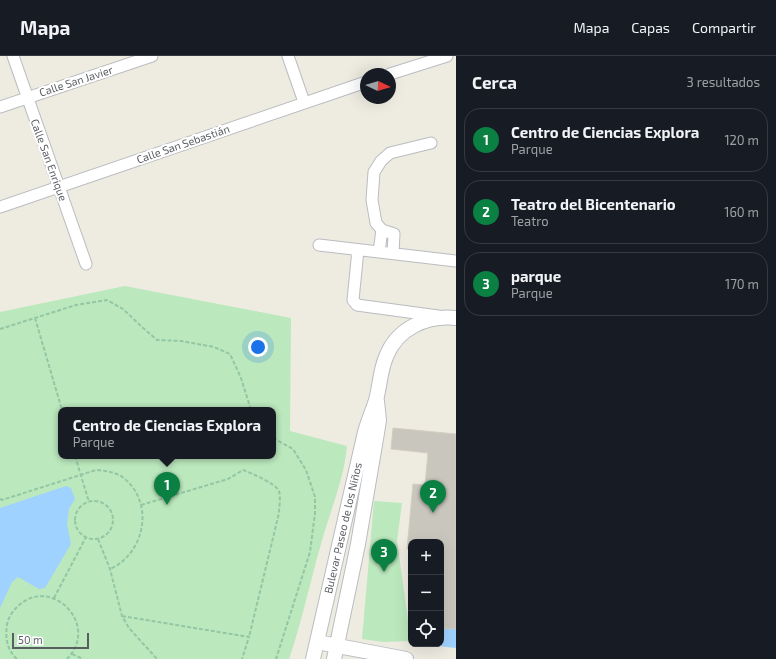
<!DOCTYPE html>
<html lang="es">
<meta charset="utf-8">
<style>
:root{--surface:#171b24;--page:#242831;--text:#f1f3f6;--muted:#9ea1a6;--line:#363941;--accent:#0b8043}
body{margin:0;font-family:"Exo 2",sans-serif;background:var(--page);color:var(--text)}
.controls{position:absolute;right:12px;bottom:12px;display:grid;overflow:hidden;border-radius:8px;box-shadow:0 4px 16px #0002}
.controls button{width:36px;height:36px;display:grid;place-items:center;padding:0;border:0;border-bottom:1px solid var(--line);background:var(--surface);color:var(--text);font:20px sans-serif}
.compass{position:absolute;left:360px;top:12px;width:36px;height:36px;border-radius:50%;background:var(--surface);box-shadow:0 4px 16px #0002;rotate:94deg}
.scale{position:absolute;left:12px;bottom:10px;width:77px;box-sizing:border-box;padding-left:4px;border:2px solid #5a5e63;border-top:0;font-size:11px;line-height:14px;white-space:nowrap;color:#5a5e63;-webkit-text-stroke:3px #fff;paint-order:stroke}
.you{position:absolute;left:258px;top:291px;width:14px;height:14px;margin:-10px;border:3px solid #fff;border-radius:50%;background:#1a73e8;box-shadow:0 0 0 6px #1a73e833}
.badge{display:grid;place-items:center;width:26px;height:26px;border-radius:50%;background:var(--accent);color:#fff;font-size:13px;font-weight:700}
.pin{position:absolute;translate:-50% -33px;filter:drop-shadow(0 1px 2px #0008)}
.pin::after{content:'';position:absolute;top:21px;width:14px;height:12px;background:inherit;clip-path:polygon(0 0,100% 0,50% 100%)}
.popup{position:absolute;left:58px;top:351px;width:218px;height:52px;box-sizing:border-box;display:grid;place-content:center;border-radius:8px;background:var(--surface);filter:drop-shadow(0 1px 3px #0005);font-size:13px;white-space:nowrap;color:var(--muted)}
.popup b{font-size:15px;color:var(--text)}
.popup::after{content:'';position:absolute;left:50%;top:100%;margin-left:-8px;border:8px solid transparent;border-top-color:var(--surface)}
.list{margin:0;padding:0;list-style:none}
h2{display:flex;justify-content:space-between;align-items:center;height:52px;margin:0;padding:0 16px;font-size:17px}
h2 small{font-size:13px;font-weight:400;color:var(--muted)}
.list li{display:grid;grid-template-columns:26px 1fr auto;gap:12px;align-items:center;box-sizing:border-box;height:64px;margin:0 8px 8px;padding:0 8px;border:1px solid var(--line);border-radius:16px}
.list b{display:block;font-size:15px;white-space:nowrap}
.list p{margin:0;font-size:13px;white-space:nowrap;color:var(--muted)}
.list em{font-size:13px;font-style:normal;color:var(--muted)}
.icon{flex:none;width:22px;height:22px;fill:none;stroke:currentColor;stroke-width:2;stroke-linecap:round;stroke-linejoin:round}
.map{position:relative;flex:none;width:456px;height:603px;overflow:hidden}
header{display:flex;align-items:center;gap:24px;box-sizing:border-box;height:56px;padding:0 20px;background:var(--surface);border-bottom:1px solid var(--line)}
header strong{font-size:19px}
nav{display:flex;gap:22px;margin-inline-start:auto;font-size:14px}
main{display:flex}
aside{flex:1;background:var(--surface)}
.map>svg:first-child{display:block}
.green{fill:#bbe8bd;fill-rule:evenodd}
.water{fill:#a0d2ff}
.building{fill:#c9c6be;stroke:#d3cebf}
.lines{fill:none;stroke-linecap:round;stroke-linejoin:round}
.minor-casing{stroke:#b9bcc1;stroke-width:13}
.tertiary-casing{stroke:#b9bcc1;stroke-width:16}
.path{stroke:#93c7a4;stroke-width:2;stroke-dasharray:4 2;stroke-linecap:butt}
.minor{stroke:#fff;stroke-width:11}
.tertiary{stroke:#fff;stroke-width:14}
.labels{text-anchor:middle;stroke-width:4;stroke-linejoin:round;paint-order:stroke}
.street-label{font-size:11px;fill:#5a5e63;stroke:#fff}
</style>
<header>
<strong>Mapa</strong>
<nav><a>Mapa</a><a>Capas</a><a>Compartir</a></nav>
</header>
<main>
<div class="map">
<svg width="456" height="603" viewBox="0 0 456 603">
<rect width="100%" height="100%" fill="#eeece1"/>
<path class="green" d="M125 230 291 262 290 375 347 390C344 424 330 455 321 488 310 526 302 565 289 603H0V256ZM61 354H273V400H61Z
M374 445 402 447 397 485 411 585 383 586 362 583Z"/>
<path class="water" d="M66 430 71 432 75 443 69 453 67 468 71 488 45 532 39 533 18 521 12 526 0 552V452Z
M441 549 456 550V592L428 589 441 588Z"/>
<path class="building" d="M393 372 456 378V573L441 572V486H411V493H407L413 428 425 429 428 397 391 393Z"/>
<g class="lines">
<g class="minor-casing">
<path id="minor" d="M13 0 86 208
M288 0 304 46
M390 18 447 0
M0 51 152 0
M0 151 366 26
M319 189 456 205
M358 194 353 244 357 249 438 260
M379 196 382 174
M393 197 394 178 382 174 376 167 372 144 374 116 381 105 390 97 431 87"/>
</g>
<g class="tertiary-casing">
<path id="tertiary" d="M317 586 406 603
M313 603 365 376C368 365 373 354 376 344 380 330 380 315 386 301 397 272 427 259 456 262
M334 603 358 488 377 377 379 364 377 345"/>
</g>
<path class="path" d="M35 262 62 354
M0 273 76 249 107 244 123 253 142 271 157 284 181 285 214 291 230 298 241 322 251 354
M273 382 293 393 306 414 315 441V457L310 496 276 603
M75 400 89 446
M0 443 2 444 96 414C107 415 117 416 125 423 155 449 144 498 110 513
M75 464a19 19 0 1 1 38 0a19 19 0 1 1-38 0Z
M141 449 228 423 243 414C251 417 275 427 279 435 281 442 279 451 279 457L249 581
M98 483 110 513 122 560 129 572 157 603
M54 542 86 481
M122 560 249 581 242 603
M72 598 83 603
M17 603C7 594 5 582 7 569 8 562 12 556 17 551 50 518 101 568 67 603"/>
<use href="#minor" class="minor"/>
<use href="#tertiary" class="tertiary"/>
</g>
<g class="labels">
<g class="street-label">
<text transform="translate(76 25) rotate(-18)" y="4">Calle San Javier</text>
<text transform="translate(183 88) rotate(-19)" y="4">Calle San Sebastián</text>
<text transform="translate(49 104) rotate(70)" y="4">Calle San Enrique</text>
<text transform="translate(343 472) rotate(-77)" y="4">Bulevar Paseo de los Niños</text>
</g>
</g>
</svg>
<div class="controls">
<button>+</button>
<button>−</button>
<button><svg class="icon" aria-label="locate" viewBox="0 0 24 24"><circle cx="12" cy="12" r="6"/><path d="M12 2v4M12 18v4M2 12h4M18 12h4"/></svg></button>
</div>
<svg class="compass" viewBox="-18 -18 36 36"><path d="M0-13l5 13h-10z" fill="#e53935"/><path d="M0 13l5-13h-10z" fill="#9ea1a6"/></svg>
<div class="scale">50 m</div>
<div class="you"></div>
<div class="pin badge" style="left:167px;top:449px">1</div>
<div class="popup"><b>Centro de Ciencias Explora</b>Parque</div>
<div class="pin badge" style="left:433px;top:457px">2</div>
<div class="pin badge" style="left:384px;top:516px">3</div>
</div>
<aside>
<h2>Cerca<small>3 resultados</small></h2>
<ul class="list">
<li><span class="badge">1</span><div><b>Centro de Ciencias Explora</b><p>Parque</p></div><em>120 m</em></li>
<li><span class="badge">2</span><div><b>Teatro del Bicentenario</b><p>Teatro</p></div><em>160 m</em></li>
<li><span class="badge">3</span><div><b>parque</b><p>Parque</p></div><em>170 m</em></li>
</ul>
</aside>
</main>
